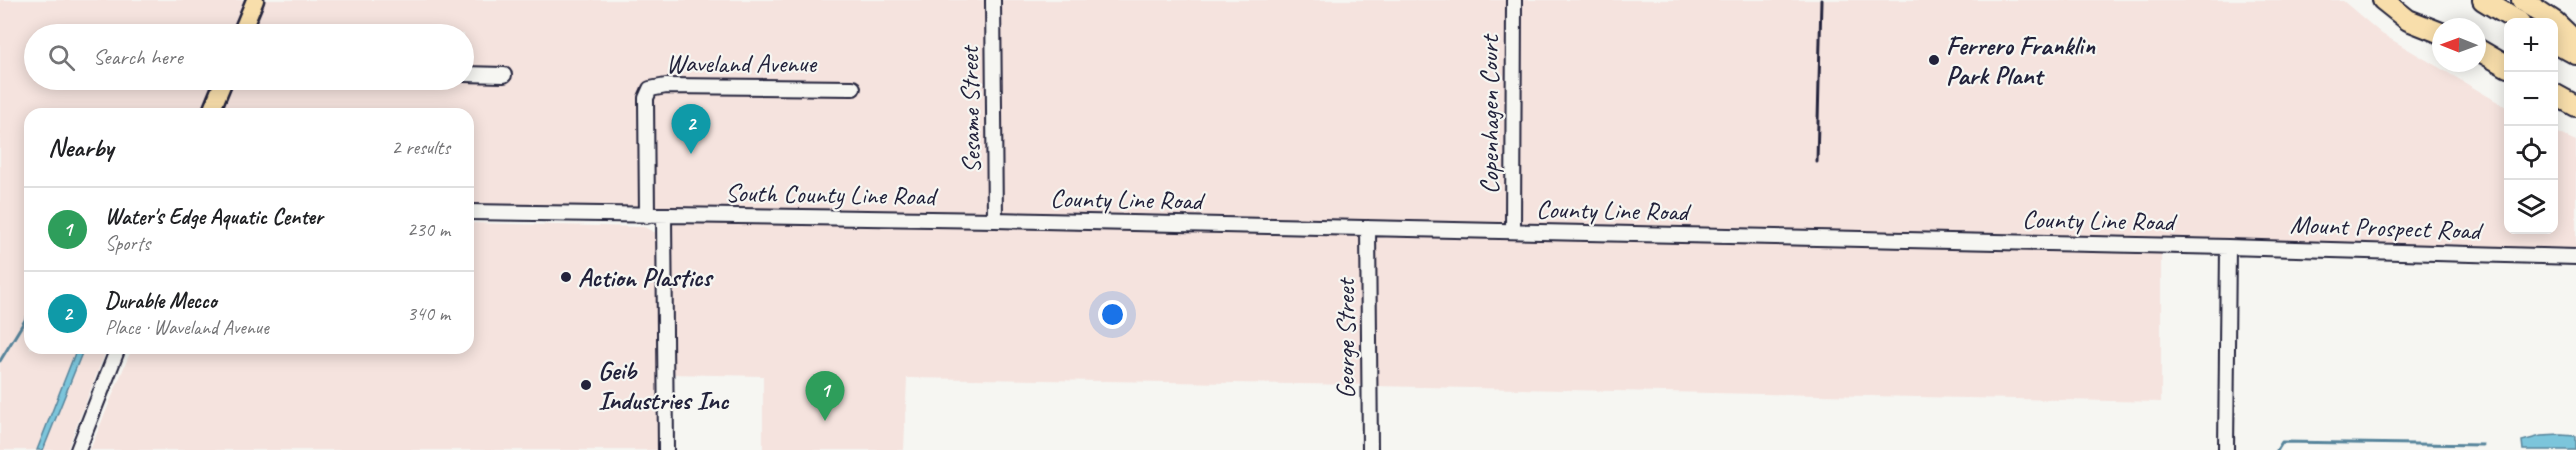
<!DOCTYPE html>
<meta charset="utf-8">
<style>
:root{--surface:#fff;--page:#f6f6f6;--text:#202124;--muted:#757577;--line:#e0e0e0;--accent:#22223b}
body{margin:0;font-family:Caveat,sans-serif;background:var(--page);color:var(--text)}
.controls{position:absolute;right:18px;top:18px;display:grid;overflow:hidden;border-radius:12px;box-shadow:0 3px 15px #0003}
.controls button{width:54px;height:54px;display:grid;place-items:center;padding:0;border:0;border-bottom:2px solid var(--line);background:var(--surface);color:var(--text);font:30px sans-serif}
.compass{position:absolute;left:2432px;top:18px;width:54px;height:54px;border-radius:50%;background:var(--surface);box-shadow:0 3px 15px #0003;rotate:271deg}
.you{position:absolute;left:1113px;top:315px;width:21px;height:21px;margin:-15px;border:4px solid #fff;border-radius:50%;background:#1a73e8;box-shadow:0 0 0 9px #1a73e833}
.badge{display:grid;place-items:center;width:39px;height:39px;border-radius:50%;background:var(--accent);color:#fff;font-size:20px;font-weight:700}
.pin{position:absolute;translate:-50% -50px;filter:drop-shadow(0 2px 3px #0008)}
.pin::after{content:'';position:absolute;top:32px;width:21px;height:18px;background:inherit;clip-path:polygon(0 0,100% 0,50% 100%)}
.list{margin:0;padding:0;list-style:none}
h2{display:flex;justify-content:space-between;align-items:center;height:78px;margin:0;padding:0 24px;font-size:26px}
h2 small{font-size:20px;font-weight:400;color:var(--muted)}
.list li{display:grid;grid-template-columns:39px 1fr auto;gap:18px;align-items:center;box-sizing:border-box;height:84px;padding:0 24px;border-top:2px solid var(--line)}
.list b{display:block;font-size:22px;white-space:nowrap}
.list p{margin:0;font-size:20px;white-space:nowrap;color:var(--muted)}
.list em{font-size:20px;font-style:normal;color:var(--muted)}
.icon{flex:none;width:33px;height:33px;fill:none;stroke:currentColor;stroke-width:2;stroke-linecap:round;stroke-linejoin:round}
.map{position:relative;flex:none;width:2576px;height:450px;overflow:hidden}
.search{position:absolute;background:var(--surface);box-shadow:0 3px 15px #0003;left:24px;top:24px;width:450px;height:66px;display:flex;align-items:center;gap:15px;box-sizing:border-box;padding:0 21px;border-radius:33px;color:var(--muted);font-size:22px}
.panel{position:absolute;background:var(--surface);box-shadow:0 3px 15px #0003;left:24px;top:108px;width:450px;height:246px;border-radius:18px}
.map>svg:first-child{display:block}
.built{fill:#f5e3de}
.water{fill:#7bc5db;stroke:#57849b;stroke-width:1.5}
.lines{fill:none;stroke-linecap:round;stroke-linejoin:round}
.stream{stroke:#57849b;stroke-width:3}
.minor-casing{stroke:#22223b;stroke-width:18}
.major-casing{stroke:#22223b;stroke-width:21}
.highway-casing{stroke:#22223b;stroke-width:24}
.minor{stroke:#f6f6f2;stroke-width:14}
.major{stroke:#f8deab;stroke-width:16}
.highway{stroke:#f8deab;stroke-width:20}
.rail{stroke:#22223b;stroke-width:3}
.poi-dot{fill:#22223b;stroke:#f6f6f2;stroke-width:2}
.labels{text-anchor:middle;stroke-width:4.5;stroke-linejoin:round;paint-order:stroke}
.poi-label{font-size:26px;font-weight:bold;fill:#22223b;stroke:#f6f6f2;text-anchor:start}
.street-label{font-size:26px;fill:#22223b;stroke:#f6f6f2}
</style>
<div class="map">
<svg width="2576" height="450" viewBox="0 0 2576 450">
<rect width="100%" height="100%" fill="#f6f6f2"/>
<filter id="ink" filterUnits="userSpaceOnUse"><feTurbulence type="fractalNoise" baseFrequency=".0167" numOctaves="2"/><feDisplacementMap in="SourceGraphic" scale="12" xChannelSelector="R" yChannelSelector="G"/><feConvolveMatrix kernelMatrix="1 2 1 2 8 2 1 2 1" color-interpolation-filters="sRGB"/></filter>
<g filter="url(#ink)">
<path class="built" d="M0 0H246L232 34H34V80H214L201 114H30V348H107L67 450H0Z
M264 0H2342L2382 34 2508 108V230H2554V131L2576 141V253L468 206V114H216L231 80H464V34H250Z
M666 220 1365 234V385L907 378 904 450H763V376L669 374Z
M468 223 644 227 656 233 658 450H90L132 348H468Z
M1372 234 2161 248V402L1373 386Z"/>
<path class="water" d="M77 348H84L43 450H37Z
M2561 435 2576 436V450H2523L2522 441 2541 436Z"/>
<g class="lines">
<path class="stream" d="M0 361 30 312
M2277 450 2282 442 2483 445"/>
<g class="minor-casing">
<path id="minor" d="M993 0 995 220
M464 74 504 75
M468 212 995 220 2228 247 2576 257
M647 216 646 98 650 89 666 86 853 88
M664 216 666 450
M1368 228 1370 450
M1513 231 1514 0
M78 450 118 348
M2226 450 2228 247"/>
</g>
<g class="major-casing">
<path id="major" d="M241 34 255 0
M210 114 224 80"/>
</g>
<g class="highway-casing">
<path id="highway" d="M2383 0 2408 20 2441 33
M2483 0 2519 22
M2522 0 2555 22 2576 42
M2554 42 2576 54
M2477 49 2508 67
M2554 94 2576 106"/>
</g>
<use href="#minor" class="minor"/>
<use href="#major" class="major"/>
<use href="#highway" class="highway"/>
<path class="rail" d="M1817 162 1821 0"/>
</g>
</g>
<g class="poi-dot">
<circle cx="1934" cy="60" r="6"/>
<circle cx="566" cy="277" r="6"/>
<circle cx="586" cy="385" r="6"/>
</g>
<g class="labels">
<g class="poi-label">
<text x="1946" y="54">Ferrero Franklin<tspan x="1946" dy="30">Park Plant</tspan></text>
<text x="578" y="286">Action Plastics</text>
<text x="598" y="379">Geib<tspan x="598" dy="30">Industries Inc</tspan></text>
</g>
<g class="street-label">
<text x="741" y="72">Waveland Avenue</text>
<text transform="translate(970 110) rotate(-91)" y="9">Sesame Street</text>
<text transform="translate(1489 115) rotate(-90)" y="9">Copenhagen Court</text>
<text transform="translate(830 194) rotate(1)" y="9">South County Line Road</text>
<text transform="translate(1126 199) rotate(1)" y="9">County Line Road</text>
<text transform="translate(1612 210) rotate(1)" y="9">County Line Road</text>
<text transform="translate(2098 220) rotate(1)" y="9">County Line Road</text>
<text transform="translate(2385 227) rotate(2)" y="9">Mount Prospect Road</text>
<text transform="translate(1345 339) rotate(-90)" y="9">George Street</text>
</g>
</g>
</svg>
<div class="controls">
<button>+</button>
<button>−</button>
<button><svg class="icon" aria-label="locate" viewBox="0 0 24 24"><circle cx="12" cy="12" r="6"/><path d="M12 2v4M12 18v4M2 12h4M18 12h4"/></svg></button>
<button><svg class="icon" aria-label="layers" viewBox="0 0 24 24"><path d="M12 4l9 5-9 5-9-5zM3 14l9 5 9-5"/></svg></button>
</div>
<svg class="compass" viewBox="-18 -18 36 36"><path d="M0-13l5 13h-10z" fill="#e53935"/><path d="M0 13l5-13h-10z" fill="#757577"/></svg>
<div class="you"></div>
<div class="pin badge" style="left:825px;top:421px;background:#2e9e5b">1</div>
<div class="pin badge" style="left:691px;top:154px;background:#0f9aa8">2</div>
<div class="search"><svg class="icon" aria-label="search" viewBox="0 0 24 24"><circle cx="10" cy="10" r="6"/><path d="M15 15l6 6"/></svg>Search here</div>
<section class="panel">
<h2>Nearby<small>2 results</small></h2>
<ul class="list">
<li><span class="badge" style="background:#2e9e5b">1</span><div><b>Water's Edge Aquatic Center</b><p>Sports</p></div><em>230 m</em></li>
<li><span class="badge" style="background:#0f9aa8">2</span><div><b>Durable Mecco</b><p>Place · Waveland Avenue</p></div><em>340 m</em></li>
</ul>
</section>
</div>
